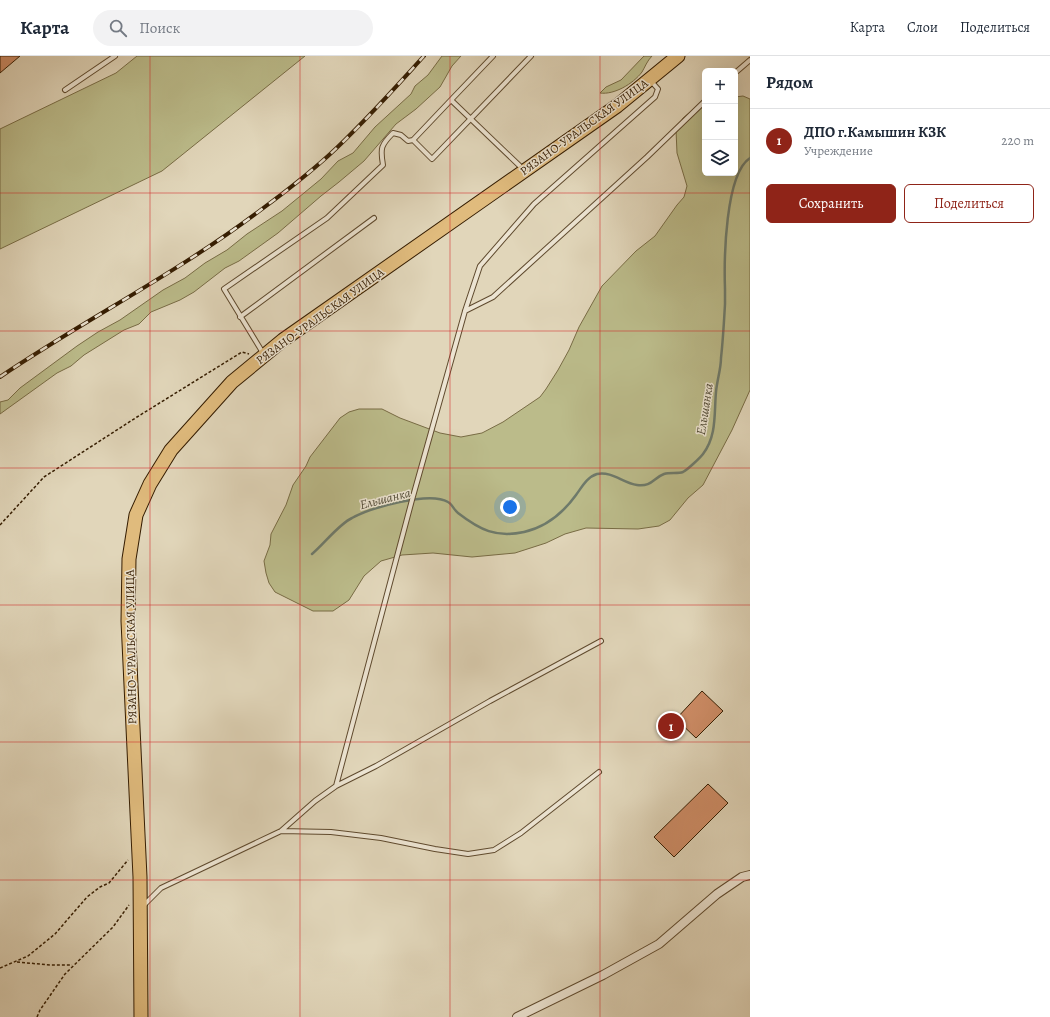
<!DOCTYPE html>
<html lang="ru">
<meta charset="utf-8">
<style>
:root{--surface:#fff;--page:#f2f2f3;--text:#1f2937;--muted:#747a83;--line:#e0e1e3;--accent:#8f2418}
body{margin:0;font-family:Alegreya,serif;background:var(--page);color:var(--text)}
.controls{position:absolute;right:12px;top:12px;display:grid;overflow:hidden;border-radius:6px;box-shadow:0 4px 16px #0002}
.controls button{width:36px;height:36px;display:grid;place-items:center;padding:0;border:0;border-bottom:1px solid var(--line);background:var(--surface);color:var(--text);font:20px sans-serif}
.you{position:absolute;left:510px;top:451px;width:14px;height:14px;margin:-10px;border:3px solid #fff;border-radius:50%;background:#1a73e8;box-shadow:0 0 0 6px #1a73e833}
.badge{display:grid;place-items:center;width:26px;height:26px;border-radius:50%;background:var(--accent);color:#fff;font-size:13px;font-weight:700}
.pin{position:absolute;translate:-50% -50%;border:2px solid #fff;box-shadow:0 1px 4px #0006}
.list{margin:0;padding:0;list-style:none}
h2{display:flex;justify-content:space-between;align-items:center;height:52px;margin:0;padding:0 16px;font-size:17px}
h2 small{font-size:13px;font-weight:400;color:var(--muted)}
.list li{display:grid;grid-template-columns:26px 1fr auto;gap:12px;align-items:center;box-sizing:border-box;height:64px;padding:0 16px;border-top:1px solid var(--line)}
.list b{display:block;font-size:15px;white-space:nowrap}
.list p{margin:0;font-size:13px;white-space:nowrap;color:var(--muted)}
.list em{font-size:13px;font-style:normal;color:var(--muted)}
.actions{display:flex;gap:8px;padding:12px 16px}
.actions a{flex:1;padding:9px 0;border:1px solid var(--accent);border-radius:6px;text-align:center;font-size:14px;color:var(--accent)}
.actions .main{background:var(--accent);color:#fff}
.icon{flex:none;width:22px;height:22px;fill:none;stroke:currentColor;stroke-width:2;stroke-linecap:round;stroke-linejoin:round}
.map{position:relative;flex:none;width:750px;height:961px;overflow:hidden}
header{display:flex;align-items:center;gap:24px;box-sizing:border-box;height:56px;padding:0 20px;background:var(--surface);border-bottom:1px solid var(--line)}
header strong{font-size:19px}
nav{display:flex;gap:22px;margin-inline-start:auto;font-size:14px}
.search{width:280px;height:36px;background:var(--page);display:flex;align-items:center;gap:10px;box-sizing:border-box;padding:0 14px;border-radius:22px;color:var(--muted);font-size:15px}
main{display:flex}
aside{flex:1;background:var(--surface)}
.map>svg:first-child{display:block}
.green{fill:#bbbb8a;stroke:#786c45}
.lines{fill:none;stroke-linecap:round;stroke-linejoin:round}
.stream{stroke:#6e7a6b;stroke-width:2.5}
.building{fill:#d08e68;stroke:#341c00}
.lane-casing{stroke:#5f4a2e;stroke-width:6}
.street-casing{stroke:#5f4a2e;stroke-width:10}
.primary-casing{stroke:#341c00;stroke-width:15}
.path{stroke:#341c00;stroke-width:1.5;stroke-dasharray:3 2;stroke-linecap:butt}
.lane{stroke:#ece4d2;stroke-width:4}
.street{stroke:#ece4d2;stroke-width:8}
.primary{stroke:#e0bb7d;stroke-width:13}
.rail-casing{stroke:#341c00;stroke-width:4}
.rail{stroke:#ece4d2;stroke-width:2.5;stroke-dasharray:8;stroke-linecap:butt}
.grid{fill:none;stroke:#d62828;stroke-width:1;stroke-opacity:0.55}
.labels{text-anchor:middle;stroke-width:3;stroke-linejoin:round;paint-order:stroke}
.street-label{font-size:12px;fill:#341c00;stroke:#ece4d2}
.water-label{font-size:13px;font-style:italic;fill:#514b36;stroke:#ece4d2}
</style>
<header>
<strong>Карта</strong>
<div class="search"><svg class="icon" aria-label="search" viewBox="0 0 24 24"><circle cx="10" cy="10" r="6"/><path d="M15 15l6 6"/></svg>Поиск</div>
<nav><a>Карта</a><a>Слои</a><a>Поделиться</a></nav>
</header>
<main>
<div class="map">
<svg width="750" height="961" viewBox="0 0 750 961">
<rect width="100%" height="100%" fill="#e1d6ba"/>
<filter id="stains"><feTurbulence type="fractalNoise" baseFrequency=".005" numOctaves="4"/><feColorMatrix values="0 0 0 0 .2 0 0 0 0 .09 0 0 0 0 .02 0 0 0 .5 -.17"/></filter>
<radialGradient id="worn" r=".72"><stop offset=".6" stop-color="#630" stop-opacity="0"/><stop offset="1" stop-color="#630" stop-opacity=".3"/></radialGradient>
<path class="green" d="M137 0H305L162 115 0 193V73L116 17Z
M442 0H461L452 10 440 31 416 53 396 68 364 105 339 126 321 140 278 177 239 205 225 212 194 236 180 244 151 256 139 268 124 274 84 299 71 310 57 317 0 358V346L8 344 20 332 77 290 98 276 120 264 163 234 185 222 205 207 227 194 247 178 282 155 321 123 338 105 353 97 375 71 411 38 415 30 428 19Z
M644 0H652C647 5 645 11 642 16 633 28 614 39 600 37L606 31 621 24Z
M743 40 750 43V334L732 374 703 429 688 442 670 464 659 470 638 473 586 472 565 478 546 487 515 497 472 501 433 497 402 499 381 505 364 520 349 544 333 555H313L275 536 269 527 266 517 264 505 270 489 271 478 286 449 293 429 306 410 310 401 340 362 349 356 359 353H382L400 362 440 377 461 381 482 377 503 366 540 341 546 333 558 314 569 294 579 271 602 230 636 195 655 180 677 149 684 141 687 130 677 97 676 74 683 62 694 53 705 47V117H735V41Z"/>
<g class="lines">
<path class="stream" d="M312 498C324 488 339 468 352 462 370 452 429 435 448 446 452 448 454 454 458 457 480 474 496 482 524 476 546 471 563 457 576 439 582 431 587 421 597 418 612 415 623 427 637 429 652 431 653 422 664 418 670 416 678 418 683 416 687 414 700 402 703 398 717 380 714 357 716 336 717 324 721 313 721 302 723 284 724 266 725 248 725 243 725 238 725 233 724 204 725 118 750 102"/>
</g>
<path class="building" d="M0 0H20L0 17Z
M702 635 723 655 696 682 676 663Z
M708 728 728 747 674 801 654 781Z"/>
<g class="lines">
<g class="lane-casing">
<path id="lane" d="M493 0 451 44 523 113
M735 17 750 4
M65 34 115 0
M451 44 413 84 432 103 531 0
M465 255 493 241 647 101 705 45
M240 261 374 162
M263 297 224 233 327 162 383 109C380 92 381 89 393 77L401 79 408 85 413 84
M336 730 412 444 465 255 480 210 534 148 655 41 658 33 650 24
M281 775 331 776 381 782 435 793 468 798 494 794 521 777 599 716
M144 849 161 832 281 775 315 745 336 730 376 710 490 645 601 585"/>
</g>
<g class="street-casing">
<path id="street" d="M517 961 603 919 659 888 717 838 742 821 750 819"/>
</g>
<g class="primary-casing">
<path id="primary" d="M141 961 140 821 128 565 129 503 136 459 150 428 171 394 232 326 283 284 617 50 678 0"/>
</g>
<path class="path" d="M0 469 44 421 137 361 242 296 249 298
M17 906 50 909H72
M0 912 28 900 55 878 87 841 100 831 109 827 128 804
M37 961 40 954 65 918 113 871 129 849"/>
<use href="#lane" class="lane"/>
<use href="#street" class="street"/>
<use href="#primary" class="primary"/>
<g class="rail-casing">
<path id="rail" d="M0 321C86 263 179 216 262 153 285 136 307 119 328 100 362 69 393 34 424 0"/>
</g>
<use href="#rail" class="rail"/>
</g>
<path class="grid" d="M150 0V961M300 0V961M450 0V961M600 0V961M0 137H750M0 275H750M0 412H750M0 549H750M0 686H750M0 824H750"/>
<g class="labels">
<g class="street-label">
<text transform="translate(584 71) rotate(-36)" y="4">РЯЗАНО-УРАЛЬСКАЯ УЛИЦА</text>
<text transform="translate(320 260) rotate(-36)" y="4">РЯЗАНО-УРАЛЬСКАЯ УЛИЦА</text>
<text transform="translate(131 591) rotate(-91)" y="4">РЯЗАНО-УРАЛЬСКАЯ УЛИЦА</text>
</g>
<g class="water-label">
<text transform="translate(704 353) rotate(-81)" y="5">Ельшанка</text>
<text transform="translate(385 442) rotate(-14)" y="5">Ельшанка</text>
</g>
</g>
<rect width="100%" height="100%" filter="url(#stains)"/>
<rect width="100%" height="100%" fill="url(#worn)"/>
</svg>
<div class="controls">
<button>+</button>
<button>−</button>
<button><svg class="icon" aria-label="layers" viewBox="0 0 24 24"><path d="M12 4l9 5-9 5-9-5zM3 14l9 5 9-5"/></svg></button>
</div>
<div class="you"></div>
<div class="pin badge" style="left:671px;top:670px">1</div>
</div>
<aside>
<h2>Рядом<small></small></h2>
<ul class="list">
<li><span class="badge">1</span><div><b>ДПО г.Камышин КЗК</b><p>Учреждение</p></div><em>220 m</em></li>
</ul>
<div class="actions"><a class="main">Сохранить</a><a>Поделиться</a></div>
</aside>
</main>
